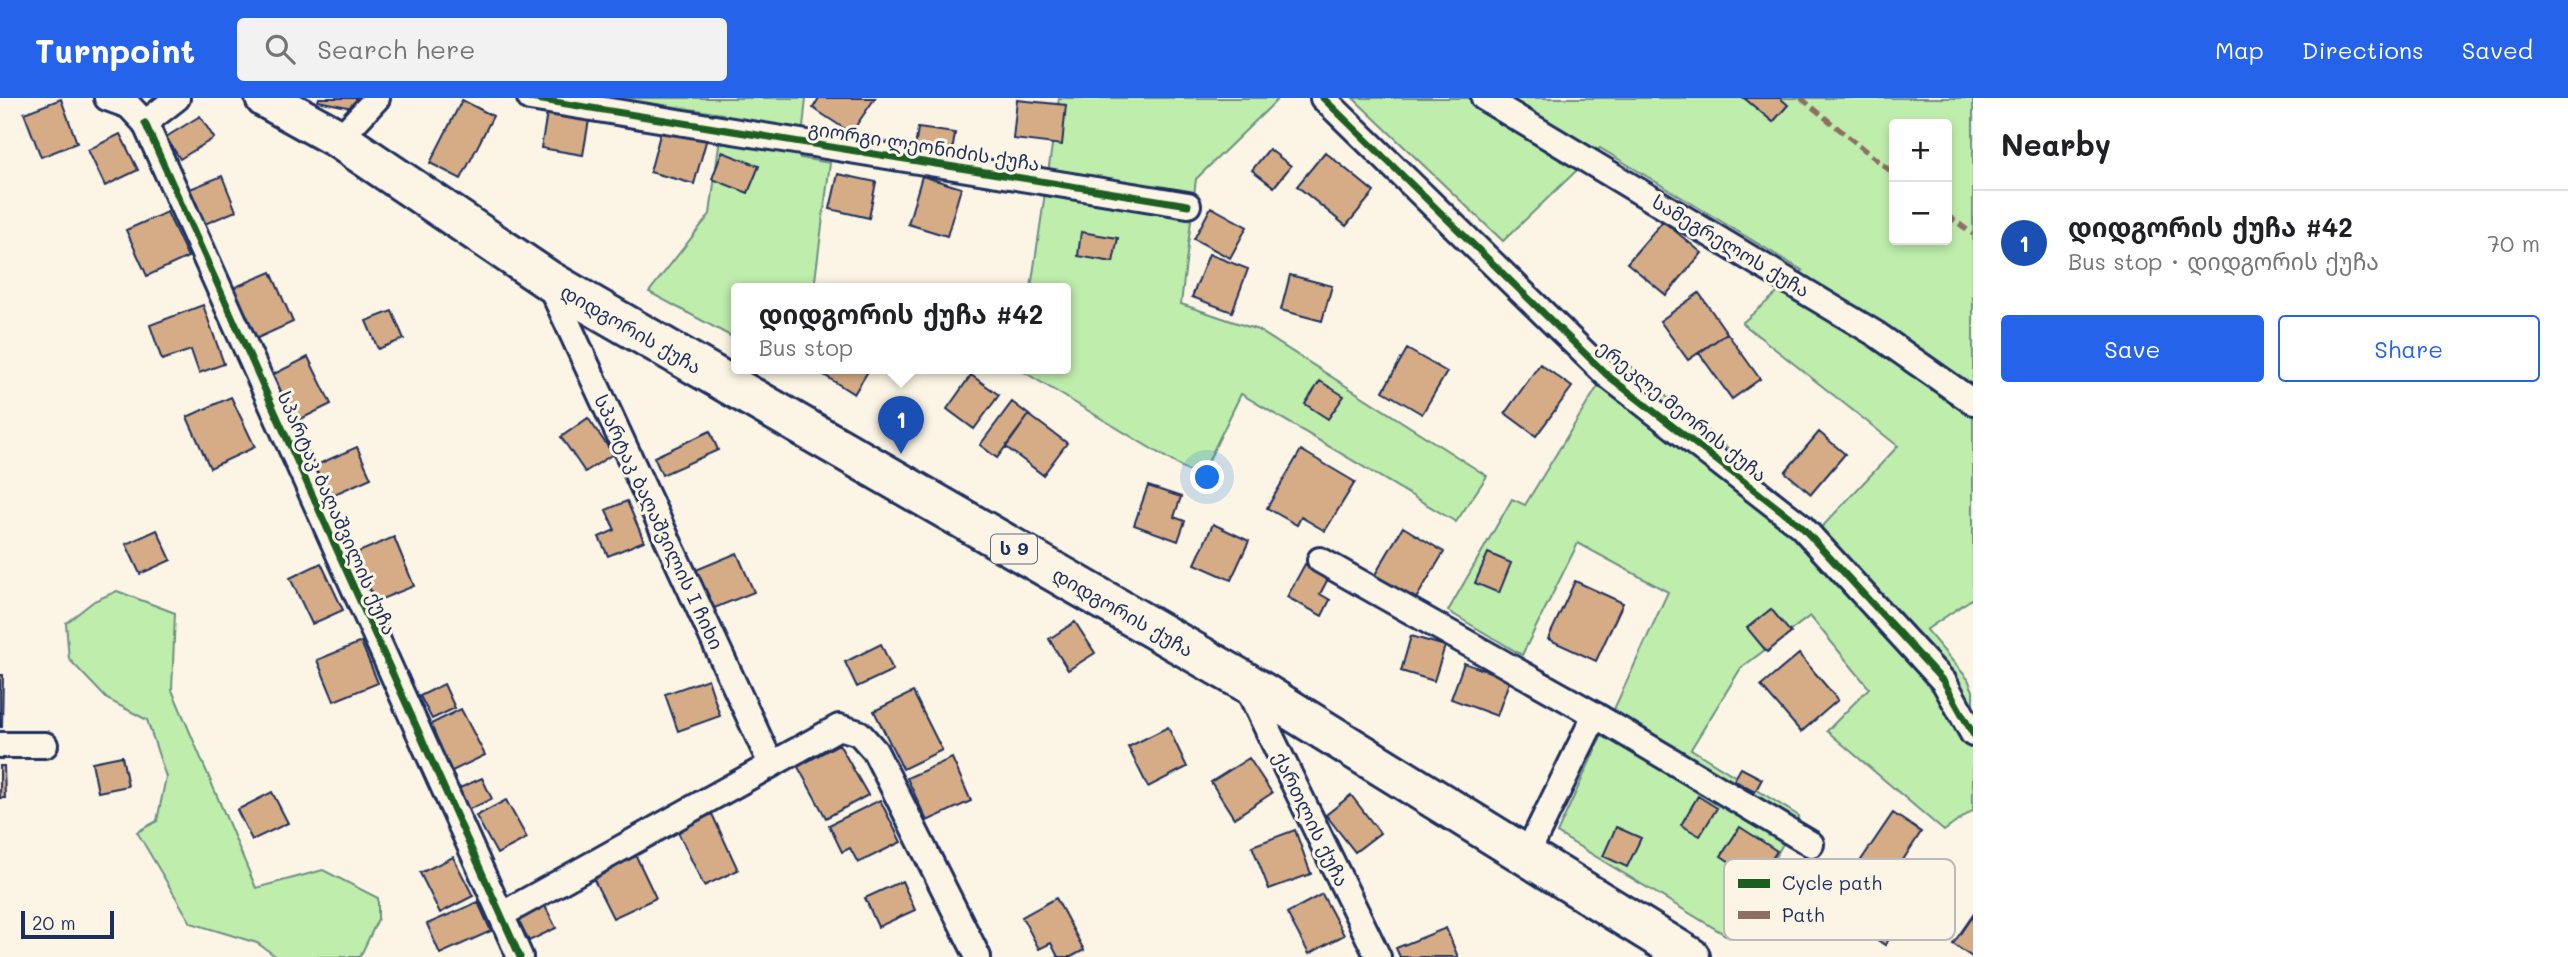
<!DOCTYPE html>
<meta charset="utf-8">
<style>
:root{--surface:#fff;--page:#f2f2f2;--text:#202124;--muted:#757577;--line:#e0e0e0;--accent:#2563eb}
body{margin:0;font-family:Mali,"Noto Sans Georgian",sans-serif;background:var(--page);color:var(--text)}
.controls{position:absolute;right:21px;top:21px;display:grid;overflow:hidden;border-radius:7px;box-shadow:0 4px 10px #0003}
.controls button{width:63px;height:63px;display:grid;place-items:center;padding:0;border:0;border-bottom:2px solid var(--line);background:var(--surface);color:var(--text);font:35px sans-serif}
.scale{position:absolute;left:21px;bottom:18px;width:93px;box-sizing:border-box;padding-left:7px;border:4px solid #1b2f5e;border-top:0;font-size:19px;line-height:24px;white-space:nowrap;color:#1b2f5e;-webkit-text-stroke:5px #fcf5e5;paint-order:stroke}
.you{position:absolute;left:1208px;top:380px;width:24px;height:24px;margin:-18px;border:5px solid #fff;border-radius:50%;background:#1a73e8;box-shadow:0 0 0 10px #1a73e833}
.badge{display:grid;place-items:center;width:46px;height:46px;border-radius:50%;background:var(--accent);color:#fff;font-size:23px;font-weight:700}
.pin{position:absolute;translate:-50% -58px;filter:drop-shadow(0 2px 4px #0008)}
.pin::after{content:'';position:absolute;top:37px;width:24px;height:21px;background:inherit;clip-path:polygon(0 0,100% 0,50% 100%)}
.popup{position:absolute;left:731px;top:185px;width:340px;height:91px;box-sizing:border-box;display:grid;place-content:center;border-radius:7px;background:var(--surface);filter:drop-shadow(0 2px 5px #0005);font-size:23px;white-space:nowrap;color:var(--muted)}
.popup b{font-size:26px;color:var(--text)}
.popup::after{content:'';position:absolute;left:50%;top:100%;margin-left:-14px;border:14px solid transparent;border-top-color:var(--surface)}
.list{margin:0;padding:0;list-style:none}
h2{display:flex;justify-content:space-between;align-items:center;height:91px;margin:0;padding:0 28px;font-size:30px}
h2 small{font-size:23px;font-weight:400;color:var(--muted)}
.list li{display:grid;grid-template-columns:46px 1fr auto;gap:21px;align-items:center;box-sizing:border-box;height:105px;padding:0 28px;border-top:2px solid var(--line)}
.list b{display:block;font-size:26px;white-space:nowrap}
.list p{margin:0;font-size:23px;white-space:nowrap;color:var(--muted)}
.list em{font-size:23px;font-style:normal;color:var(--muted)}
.actions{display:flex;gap:14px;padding:21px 28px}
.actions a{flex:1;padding:16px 0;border:2px solid var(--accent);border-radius:7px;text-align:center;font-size:24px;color:var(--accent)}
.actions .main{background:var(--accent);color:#fff}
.icon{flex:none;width:38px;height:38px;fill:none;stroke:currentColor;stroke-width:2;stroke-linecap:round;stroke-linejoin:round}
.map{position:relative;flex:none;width:1973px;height:859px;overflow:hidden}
header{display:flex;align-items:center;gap:42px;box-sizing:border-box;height:98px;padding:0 35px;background:var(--accent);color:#fff}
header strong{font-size:33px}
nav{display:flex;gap:38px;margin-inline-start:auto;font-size:24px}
.search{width:490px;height:63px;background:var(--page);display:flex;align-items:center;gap:18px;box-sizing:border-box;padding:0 24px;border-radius:7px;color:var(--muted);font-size:26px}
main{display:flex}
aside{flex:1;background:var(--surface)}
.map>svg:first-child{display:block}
.green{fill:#bfedac;stroke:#6d8e85;stroke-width:2;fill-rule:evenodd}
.building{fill:#d5ac86;stroke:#1b2f5e;stroke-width:2}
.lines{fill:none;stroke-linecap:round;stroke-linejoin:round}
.minor-casing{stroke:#1b2f5e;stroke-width:30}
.trunk-casing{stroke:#1b2f5e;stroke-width:44}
.minor{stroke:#fcf5e5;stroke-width:24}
.trunk{stroke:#fcf5e5;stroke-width:38}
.quiet{stroke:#8d6e63;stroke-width:5;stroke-dasharray:10 5;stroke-linecap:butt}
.cycleway-casing{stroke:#fcf5e5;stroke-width:11}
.cycleway{stroke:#1b5e20;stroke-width:7}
.labels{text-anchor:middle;stroke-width:6;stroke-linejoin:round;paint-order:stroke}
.shield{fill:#fcf5e5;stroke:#5e6a86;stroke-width:2}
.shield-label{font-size:18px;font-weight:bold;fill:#1b2f5e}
.street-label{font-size:19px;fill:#1b2f5e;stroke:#fcf5e5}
.key{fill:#fcf5e5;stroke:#b8babc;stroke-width:2}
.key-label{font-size:19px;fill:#1b2f5e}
</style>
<header>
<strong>Turnpoint</strong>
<div class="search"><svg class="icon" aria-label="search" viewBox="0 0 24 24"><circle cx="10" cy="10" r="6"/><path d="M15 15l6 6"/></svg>Search here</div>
<nav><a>Map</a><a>Directions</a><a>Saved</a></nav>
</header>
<main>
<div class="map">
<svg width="1973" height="859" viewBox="0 0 1973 859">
<rect width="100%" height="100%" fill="#fcf5e5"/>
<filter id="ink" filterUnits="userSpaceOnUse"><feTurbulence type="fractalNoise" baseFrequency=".0143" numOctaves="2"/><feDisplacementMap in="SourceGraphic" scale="14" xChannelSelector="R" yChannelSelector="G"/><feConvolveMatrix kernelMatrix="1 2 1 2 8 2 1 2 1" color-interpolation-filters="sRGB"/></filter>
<g filter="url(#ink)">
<path class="green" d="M618 0H806L800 60 830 65 814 190H736V241L649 194 710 116 723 16Z
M1059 0H1279L1196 81 1181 206 1258 232 1487 378 1456 424 1241 296 1200 380 1019 271 1066 270V190H1031Z
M1353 0H1973V500L1926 532 1968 581 1973 593V712L1944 733 1827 633 1869 590 1810 518 1741 570 1691 651 1799 718 1729 839 1557 735 1668 494 1578 445 1522 557 1448 513 1512 401 1525 407 1617 257 1822 429 1898 348 1742 225 1803 173 1600 50 1503 143ZM1894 26H1947V142H1894Z
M117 493 175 515 172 592 256 790 323 772 378 800V821L360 859H277L257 845 191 825 137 734 157 723 166 679 147 622 107 601 69 561 66 525 94 503Z"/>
<path class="building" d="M319 0H359L357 11 318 3Z
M819 0H875L851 35 813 10Z
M1744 0H1780L1788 7 1773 24Z
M61 1 77 45 41 59 24 15Z
M462 2 493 18 461 81 430 65Z
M1017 2 1066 7 1062 47 1013 41Z
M547 15 589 22 583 57 541 50Z
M200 18 214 40 180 61 166 39Z
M662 29 707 40 694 86 650 74Z
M918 30 955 35 952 55 915 50Z
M120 36 138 72 105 88 88 52Z
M1269 51 1291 68 1274 89 1252 72Z
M722 54 759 68 748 95 712 81Z
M1325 54 1374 94 1346 128 1297 88Z
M838 76 876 84 869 120 830 111Z
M222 78 236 113 200 128 185 93Z
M922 78 961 90 947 138 908 126Z
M1211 109 1247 129 1230 160 1194 141Z
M167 114 188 159 147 178 126 132Z
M1663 123 1702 155 1666 197 1627 165Z
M1081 134 1118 140 1113 164 1078 158Z
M1209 156 1248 171 1232 214 1192 199Z
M271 174 293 224 249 244 226 193Z
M1290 177 1332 188 1322 223 1281 212Z
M1699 195 1727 235 1688 262 1660 223Z
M203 207 224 266 199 275 191 252 162 262 150 227Z
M392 213 404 241 378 251 366 223Z
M1727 235 1760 281 1732 301 1699 255Z
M1407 251 1447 274 1422 316 1383 293Z
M308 259 331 306 289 327 266 280Z
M1540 266 1572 289 1536 338 1505 315Z
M813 270H870L854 296Z
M971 277 999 297 974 331 947 311Z
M1320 283 1344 298 1328 321 1305 306Z
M231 299 255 349 210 370 187 319Z
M1012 304 1029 317 997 360 980 347Z
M1029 317 1067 345 1043 377 1006 349Z
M588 320 613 356 585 374 561 339Z
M710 333 718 352 662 377 654 359Z
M1819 334 1845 356 1811 396 1785 374Z
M357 349 371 380 319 403 305 372Z
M1301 352 1355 384 1325 433 1301 419 1297 427 1267 410Z
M1148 388 1181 399 1174 419 1185 423 1178 443 1134 427Z
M627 403 644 443 608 458 599 439 615 432 606 412Z
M1213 426 1249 443 1231 482 1195 466Z
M1403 429 1444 454 1414 504 1373 480Z
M157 432 171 462 140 476 126 446Z
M394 439 414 488 374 504 354 456Z
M737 455 754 494 712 511 696 472Z
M1488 455 1511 465 1499 495 1475 485Z
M321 465 343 512 312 526 290 480Z
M1305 466 1329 479 1320 496 1330 502 1322 518 1287 499Z
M1575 483 1623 505 1596 563 1548 541Z
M1771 511 1791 535 1767 554 1747 530Z
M1075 524 1095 555 1068 572 1049 541Z
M1411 538 1445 548 1434 583 1401 573Z
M361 544 378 585 334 603 317 562Z
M881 546 893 572 857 589 845 564Z
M1799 556 1838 602 1801 634 1761 588Z
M1464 565 1510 581 1497 618 1451 601Z
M0 577H3L2 629H0Z
M708 581 720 618 678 633 665 596Z
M444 586 455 610 432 621 420 598Z
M913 594 942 652 903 671 874 613Z
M461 611 485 657 444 677 421 631Z
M1168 629 1187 669 1148 689 1128 649Z
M839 646 868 697 826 720 798 669Z
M122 658 128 688 98 694 92 664Z
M952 660 971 703 927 723 907 680Z
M1249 660 1272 695 1234 720 1211 684Z
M0 668H4L5 700H0Z
M1741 670 1762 681 1755 694 1734 682Z
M482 680 492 701 463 714 453 693Z
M272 694 288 725 252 742 237 712Z
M1351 697 1380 735 1355 754 1326 717Z
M1698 698 1717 710 1700 738 1681 727Z
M506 702 527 740 497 756 476 718Z
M880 702 901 744 858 765 850 750 842 754 829 727Z
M1893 715 1921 734 1886 788 1857 768Z
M712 716 738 772 704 788 677 732Z
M1616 729 1641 740 1627 769 1603 758Z
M1740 729 1777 753 1758 782 1721 758Z
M1295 732 1311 776 1269 791 1252 748Z
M1807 756 1854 787 1837 815 1788 784Z
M636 758 656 800 613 820 592 778Z
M453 759 473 798 440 815 420 775Z
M902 783 915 812 878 829 865 800Z
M1322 796 1344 837 1309 856 1287 815Z
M1056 800 1084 852 1071 859H1058L1051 845 1039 851 1022 819Z
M478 804 491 833 440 856 427 826Z
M544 806 556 830 529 843 517 819Z
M1877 806 1902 823 1885 847 1860 830Z
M1973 817V859H1972L1953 846Z
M1446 830 1458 859H1400L1396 850Z"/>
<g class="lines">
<g class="minor-casing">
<path id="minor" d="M107 0 129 8 145 25 177 0
M530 0 1188 107
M1323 0 1607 277 1801 428 1944 584 1973 636
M1484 0 1876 236 1973 304
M145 25 520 859
M339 41 377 0
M548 183 771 666
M1320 462 1595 617 1525 760
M1246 587 1378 859
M1595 617 1811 746
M0 647H45
M501 817 839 629 859 635 875 653 978 859"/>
</g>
<g class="trunk-casing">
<path id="trunk" d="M265 0 339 41 548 182 1244 583 1690 859"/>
</g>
<use href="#minor" class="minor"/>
<use href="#trunk" class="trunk"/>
<path class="quiet" d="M1801 0 1894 76
M1947 117 1973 136"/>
<g class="cycleway-casing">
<path id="cycleway" d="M530 0 1188 107
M1323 0 1607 277 1801 428 1944 584 1973 636
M145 25 520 859"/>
</g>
<use href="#cycleway" class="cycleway"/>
</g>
</g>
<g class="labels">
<rect class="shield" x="991" y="436.5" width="46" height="29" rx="5"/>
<g class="shield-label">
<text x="1014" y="457">ს 9</text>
</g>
<g class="street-label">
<text transform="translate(924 48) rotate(9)" y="7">გიორგი ლეონიძის ქუჩა</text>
<text transform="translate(1731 148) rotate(31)" y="7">სამეგრელოს ქუჩა</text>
<text transform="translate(631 231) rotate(30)" y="7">დიდგორის ქუჩა</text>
<text transform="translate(1682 313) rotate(39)" y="7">ერეკლე მეორის ქუჩა</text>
<text transform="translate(337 415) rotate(66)" y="7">სპარტაკ ბაღაშვილის ქუჩა</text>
<text transform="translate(659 424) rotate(65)" y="7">სპარტაკ ბაღაშვილის I ჩიხი</text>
<text transform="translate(1123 514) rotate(30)" y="7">დიდგორის ქუჩა</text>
<text transform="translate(1311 721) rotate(64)" y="7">ქართლის ქუჩა</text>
</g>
</g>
<rect x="1724" y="761" width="231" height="81" rx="10" class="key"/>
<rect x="1738" y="781" width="32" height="9" fill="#1b5e20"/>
<rect x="1738" y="813" width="32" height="8" fill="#8d6e63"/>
<g class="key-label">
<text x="1782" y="792">Cycle path</text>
<text x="1782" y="824">Path</text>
</g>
</svg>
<div class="controls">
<button>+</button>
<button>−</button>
</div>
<div class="scale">20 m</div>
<div class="you"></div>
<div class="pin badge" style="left:901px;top:356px;background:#1a4fb4">1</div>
<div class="popup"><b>დიდგორის ქუჩა #42</b>Bus stop</div>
</div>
<aside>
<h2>Nearby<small></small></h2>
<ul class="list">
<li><span class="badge" style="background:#1a4fb4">1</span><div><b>დიდგორის ქუჩა #42</b><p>Bus stop · დიდგორის ქუჩა</p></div><em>70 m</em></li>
</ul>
<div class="actions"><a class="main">Save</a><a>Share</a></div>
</aside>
</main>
